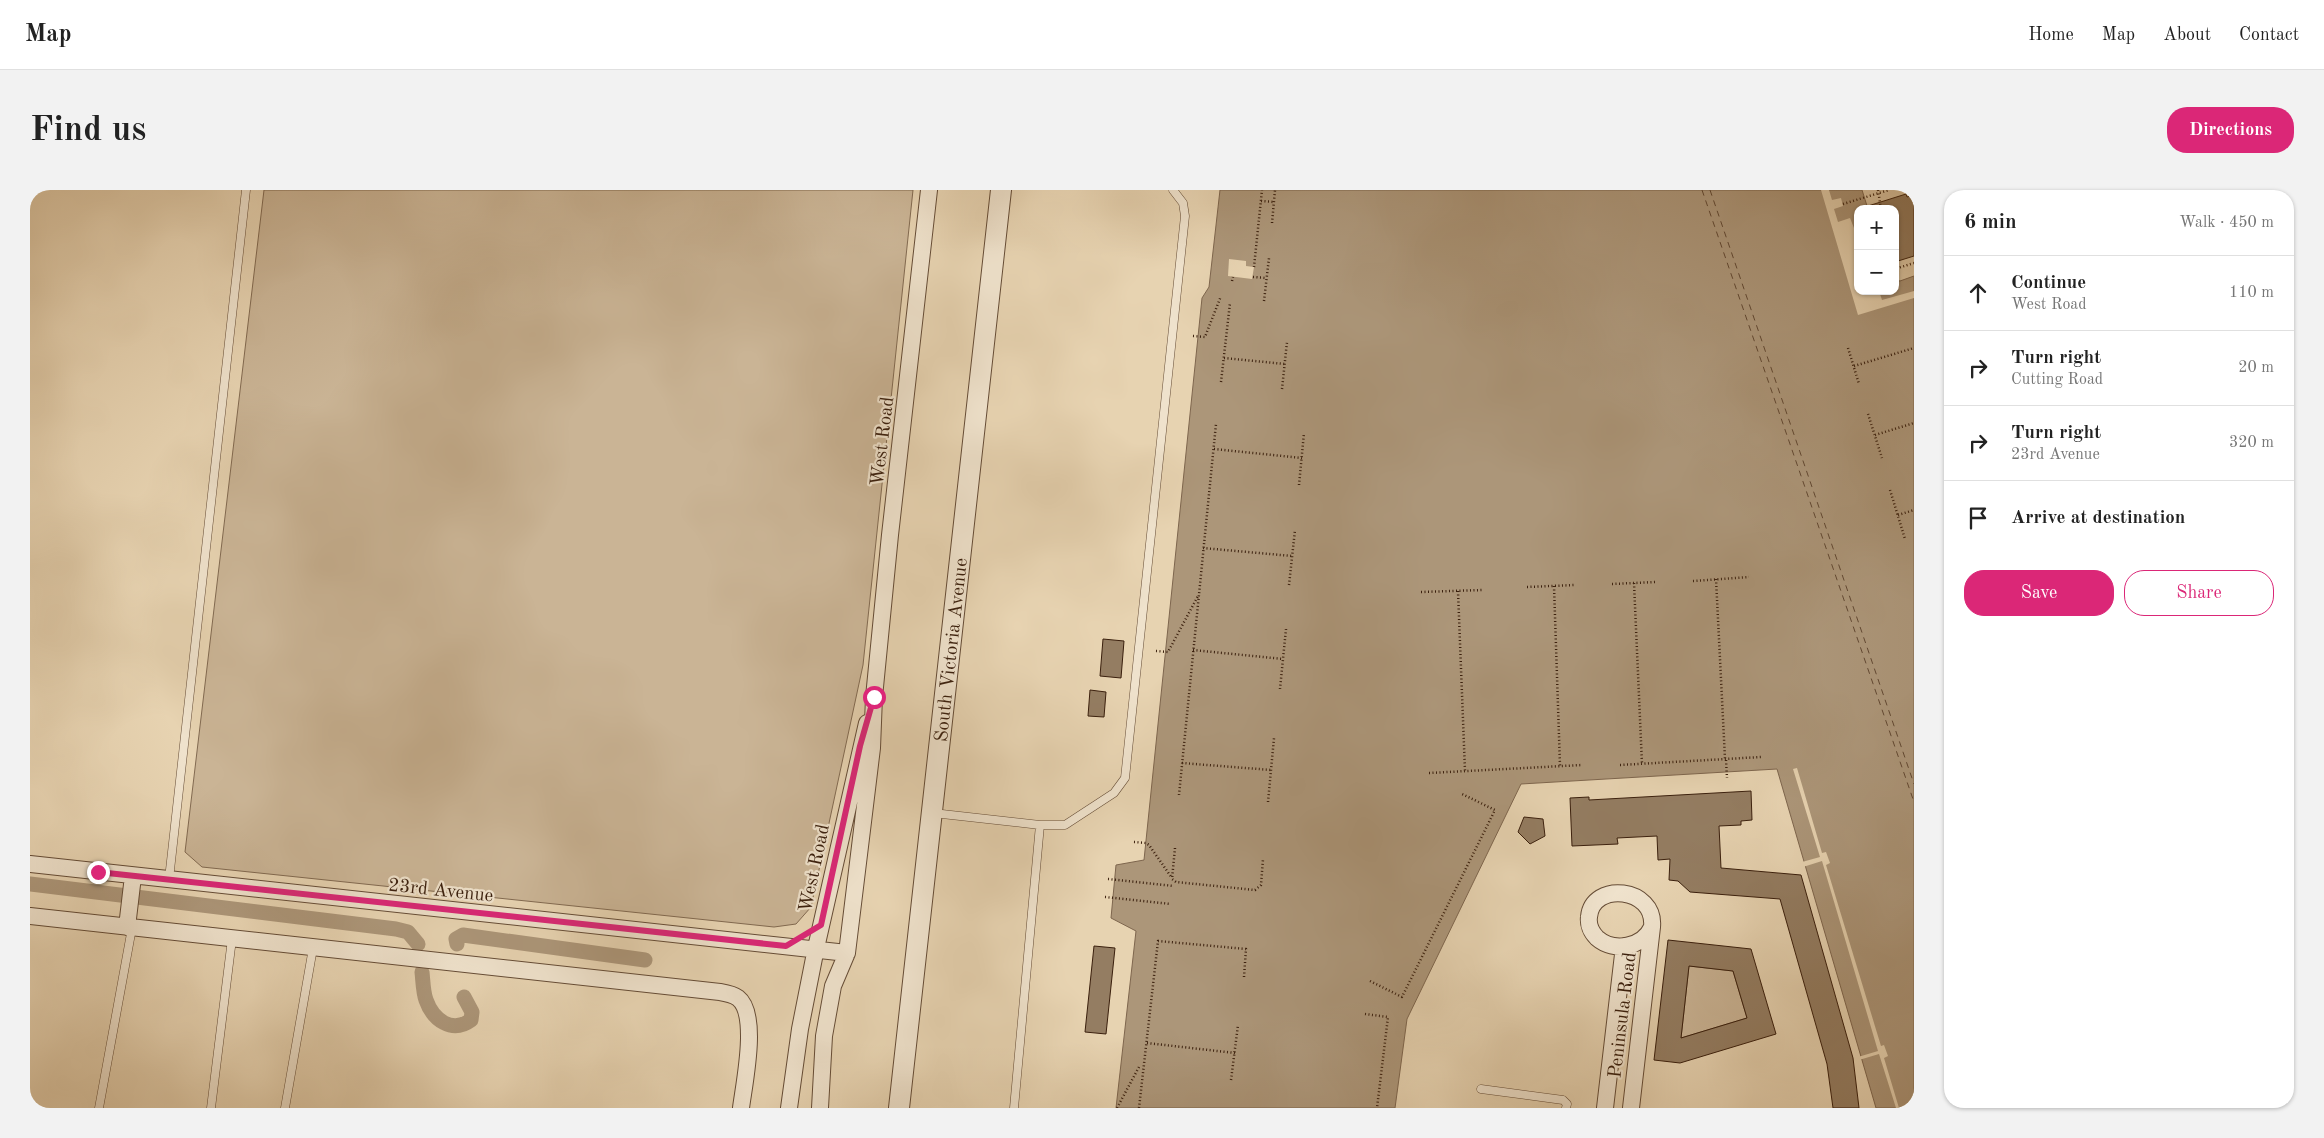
<!DOCTYPE html>
<meta charset="utf-8">
<style>
:root{--surface:#fff;--page:#f2f2f2;--text:#222;--muted:#767676;--line:#e0e0e0;--accent:#db2777}
body{margin:0;font-family:"Old Standard TT",serif;background:var(--page);color:var(--text)}
.controls{position:absolute;right:15px;top:15px;display:grid;overflow:hidden;border-radius:10px;box-shadow:0 1px 4px #0004}
.controls button{width:45px;height:45px;display:grid;place-items:center;padding:0;border:0;border-bottom:1px solid var(--line);background:var(--surface);color:var(--text);font:25px sans-serif}
.stop{position:absolute;width:15px;height:15px;margin:-11px;border:4px solid #db2777;border-radius:50%;background:#fff}
.stop.end{background:#db2777;border-color:#fff;box-shadow:0 1px 5px #0008}
.list{margin:0;padding:0;list-style:none}
h2{display:flex;justify-content:space-between;align-items:center;height:65px;margin:0;padding:0 20px;font-size:21px}
h2 small{font-size:16px;font-weight:400;color:var(--muted)}
.list li{display:grid;grid-template-columns:32px 1fr auto;gap:15px;align-items:center;box-sizing:border-box;height:75px;padding:0 20px;border-top:1px solid var(--line)}
.list b{display:block;font-size:19px;white-space:nowrap}
.list p{margin:0;font-size:16px;white-space:nowrap;color:var(--muted)}
.list em{font-size:16px;font-style:normal;color:var(--muted)}
.actions{display:flex;gap:10px;padding:15px 20px}
.actions a{flex:1;padding:11px 0;border:1px solid var(--accent);border-radius:20px;text-align:center;font-size:18px;color:var(--accent)}
.actions .main{background:var(--accent);color:#fff}
.icon{flex:none;width:28px;height:28px;fill:none;stroke:currentColor;stroke-width:2;stroke-linecap:round;stroke-linejoin:round}
.map{position:relative;flex:none;width:1884px;height:918px;overflow:hidden;border-radius:20px}
header{display:flex;align-items:center;gap:30px;box-sizing:border-box;height:70px;padding:0 25px;background:var(--surface);border-bottom:1px solid var(--line)}
header strong{font-size:24px}
nav{display:flex;gap:28px;margin-inline-start:auto;font-size:18px}
.intro{display:flex;align-items:center;justify-content:space-between;box-sizing:border-box;height:120px;padding:0 30px}
h1{margin:0;font-size:35px}
.button{padding:12px 22px;border-radius:20px;background:var(--accent);color:#fff;font-size:18px;font-weight:700}
main{display:flex;gap:30px;padding:0 30px}
aside{flex:1;background:var(--surface);border-radius:20px;box-shadow:0 1px 4px #0004}
.map>svg:first-child{display:block}
.green{fill:#cab495;stroke:#826a51}
.water{fill:#ac9679;stroke:#7e664e}
.pier{fill:#e7d3b1}
.lines{fill:none;stroke-linecap:round;stroke-linejoin:round}
.canal{stroke:#ac9679;stroke-width:15}
.ferry{stroke:#624933;stroke-width:1;stroke-dasharray:6 5;stroke-linecap:butt}
.building{fill:#947d62;stroke:#3a1f0d;fill-rule:evenodd}
.service-casing{stroke:#654c36;stroke-width:9}
.minor-casing{stroke:#654c36;stroke-width:18}
.tertiary-casing{stroke:#654c36;stroke-width:22}
.path{stroke:#3a1f0d;stroke-width:2.5;stroke-dasharray:1 2.5;stroke-linecap:butt}
.service{stroke:#efe2cc;stroke-width:8}
.minor{stroke:#efe2cc;stroke-width:16}
.tertiary{stroke:#efe2cc;stroke-width:20}
.route{stroke:#db2777;stroke-width:6}
.labels{text-anchor:middle;stroke-width:4.5;stroke-linejoin:round;paint-order:stroke}
.street-label{font-size:19px;fill:#3a1f0d;stroke:#efe2cc}
</style>
<header>
<strong>Map</strong>
<nav><a>Home</a><a>Map</a><a>About</a><a>Contact</a></nav>
</header>
<div class="intro"><h1>Find us</h1><a class="button">Directions</a></div>
<main>
<div class="map">
<svg width="1884" height="918" viewBox="0 0 1884 918">
<rect width="100%" height="100%" fill="#e7d3b1"/>
<filter id="stains"><feTurbulence type="fractalNoise" baseFrequency=".004" numOctaves="4"/><feColorMatrix values="0 0 0 0 .2 0 0 0 0 .09 0 0 0 0 .02 0 0 0 .5 -.17"/></filter>
<radialGradient id="worn" r=".72"><stop offset=".6" stop-color="#630" stop-opacity="0"/><stop offset="1" stop-color="#630" stop-opacity=".3"/></radialGradient>
<path class="green" d="M234 0H883L833 475 781 717 766 734 744 737 172 677 155 662Z
M1659 776 1703 781 1717 828 1651 848Z"/>
<path class="water" d="M1190 0H1832L1838 19H1828V101H1865V90L1870 91 1884 86V918H1846L1747 579 1491 594 1377 829 1365 918H1086L1106 741 1081 728 1086 675 1114 670 1172 108 1179 97Z"/>
<path class="pier" d="M1791 0H1799L1802 10 1811 8 1813 16 1804 19 1808 32 1820 28 1828 48V101H1849L1852 110 1884 101V108L1828 125Z
M1199 69 1216 71V76L1224 77 1222 89 1198 86Z
M1767 578 1792 663 1796 662 1800 673 1796 675 1851 856 1854 855 1858 866 1854 868 1869 918H1866L1849 864 1829 870 1828 867 1848 861 1792 671 1773 677 1772 672 1790 667 1763 579Z"/>
<g class="lines">
<path class="canal" d="M0 694 366 739 378 742 388 754
M427 754 426 749 433 745 615 770
M392 782C393 791 393 802 396 810 403 830 422 844 441 830L442 822 434 807"/>
<path class="ferry" d="M1672 0 1884 612
M1680 0 1884 594"/>
</g>
<path class="building" d="M1876 4 1877 7 1884 5V66L1868 71 1865 62V19H1838V16Z
M1073 449 1094 451 1091 488 1070 486Z
M1060 500 1076 502 1074 527 1058 526Z
M1721 601 1722 630 1711 631V635L1689 636 1691 678 1771 685 1823 868 1829 918H1803L1797 874 1750 709 1660 702 1648 691 1639 690 1640 669 1628 670 1627 646 1587 648 1588 654 1542 656 1540 608 1559 607V610Z
M1494 627 1513 629 1515 646 1500 654 1488 642Z
M1638 750 1721 759 1746 844 1650 873 1624 870ZM1659 776 1703 781 1717 828 1651 848Z
M1064 756 1085 758 1076 844 1055 842Z"/>
<g class="lines">
<g class="service-casing">
<path id="service" d="M903 623 1010 635H1035L1084 603 1095 588 1155 26 1153 13 1143 0
M139 689 216 0
M1451 899 1533 910 1537 914 1536 918
M69 918 102 738
M181 918 202 749
M255 918 283 758
M984 918 1010 635"/>
</g>
<g class="minor-casing">
<path id="minor" d="M0 674 817 763
M0 726 690 802C696 803 704 805 708 808 729 824 714 894 711 918
M97 737 103 686
M759 918 770 839 786 758 837 533
M790 918 794 846 803 796 817 763 842 558 844 507 860 345 899 0
M1575 918 1594 756
M1601 918 1622 737C1626 697 1562 691 1559 727 1558 734 1561 742 1567 748 1584 763 1613 757 1622 737"/>
</g>
<g class="tertiary-casing">
<g id="tertiary">
<path id="s1" d="M869 918 971 0"/>
</g>
</g>
<path class="path" d="M1848 0 1851 19
M1231 11 1244 12
M1813 14 1859 0
M1242 33 1245 0
M1865 70 1868 78 1884 73
M1224 77 1232 0
M1223 87 1236 88
M1202 91 1203 87
M1234 111 1239 68
M1163 146 1175 147 1191 106
M1818 158 1829 194
M1194 168 1255 174
M1824 176 1884 158
M1191 192 1200 113
M1252 199 1257 152
M1838 224 1852 268
M1845 245 1884 233
M1184 259 1272 268
M1269 295 1274 243
M1860 300 1875 349
M1868 325 1884 320
M1173 358 1262 366
M1686 389 1695 569
M1663 391 1719 387
M1604 393 1612 574
M1582 394 1626 392
M1259 395 1265 340
M1524 396 1530 576
M1497 397 1545 395
M1428 401 1435 581
M1391 402 1452 400
M1163 460 1253 469
M1126 461 1138 462 1168 406
M1250 499 1256 439
M1696 570 1697 588
M1152 573 1241 580
M1590 575 1731 567
M1399 583 1552 575
M1149 605 1186 234
M1238 612 1244 548
M1104 652 1116 653 1119 655 1142 688
M1145 658 1142 689 1146 692 1225 700 1231 695 1233 669
M1078 689 1144 696
M1075 707 1141 714
M1340 791 1372 807 1465 620 1432 604
M1335 824 1358 827 1347 918
M1117 853 1205 863
M1201 890 1208 835
M1087 918 1109 877
M1109 918 1128 751 1216 759 1214 787"/>
<use href="#service" class="service"/>
<use href="#minor" class="minor"/>
<use href="#tertiary" class="tertiary"/>
</g>
<g class="lines">
<path class="route" d="M68 682 756 756 791 735 830 556 844 507"/>
</g>
<g class="labels">
<g class="street-label">
<text transform="translate(851 251) rotate(-83)" y="7">West Road</text>
<text dy="7" stroke="none"><textPath href="#s1" startOffset="461">South Victoria Avenue</textPath></text>
<text transform="translate(783 678) rotate(-78)" y="7">West Road</text>
<text transform="translate(411 699) rotate(6)" y="7">23rd Avenue</text>
<text transform="translate(1591 825) rotate(-83)" y="7">Peninsula Road</text>
</g>
</g>
<rect width="100%" height="100%" filter="url(#stains)"/>
<rect width="100%" height="100%" fill="url(#worn)"/>
</svg>
<div class="controls">
<button>+</button>
<button>−</button>
</div>
<div class="stop" style="left:844px;top:507px"></div>
<div class="stop end" style="left:68px;top:682px"></div>
</div>
<aside>
<h2>6 min<small>Walk · 450 m</small></h2>
<ul class="list">
<li><svg class="icon" aria-label="ahead" viewBox="0 0 24 24"><path d="M12 20V5M6 11l6-6 6 6"/></svg><div><b>Continue</b><p>West Road</p></div><em>110 m</em></li>
<li><svg class="icon" aria-label="right" viewBox="0 0 24 24"><path d="M7 20v-9h11M14 6l5 5-5 5"/></svg><div><b>Turn right</b><p>Cutting Road</p></div><em>20 m</em></li>
<li><svg class="icon" aria-label="right" viewBox="0 0 24 24"><path d="M7 20v-9h11M14 6l5 5-5 5"/></svg><div><b>Turn right</b><p>23rd Avenue</p></div><em>320 m</em></li>
<li><svg class="icon" aria-label="arrive" viewBox="0 0 24 24"><path d="M6 21V4h12l-3 4 3 4H6"/></svg><div><b>Arrive at destination</b></div></li>
</ul>
<div class="actions"><a class="main">Save</a><a>Share</a></div>
</aside>
</main>
